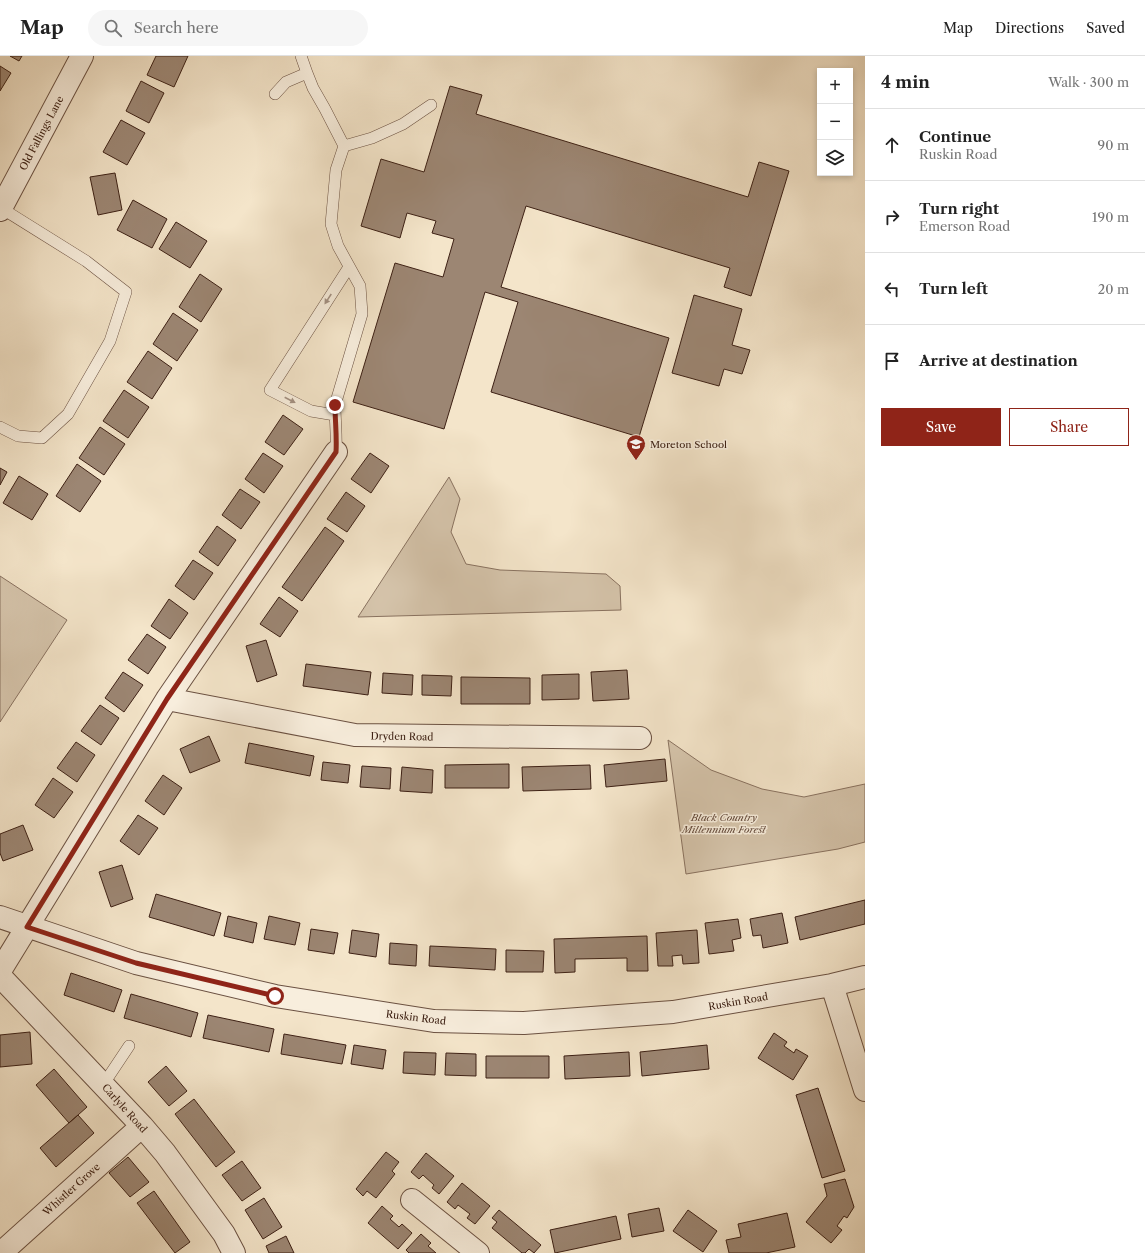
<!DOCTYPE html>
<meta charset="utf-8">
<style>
:root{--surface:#fff;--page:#f6f6f6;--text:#222;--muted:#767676;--line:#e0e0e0;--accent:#8f2418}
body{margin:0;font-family:"Libre Caslon Text",serif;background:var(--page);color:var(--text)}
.controls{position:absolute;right:12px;top:12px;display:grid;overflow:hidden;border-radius:0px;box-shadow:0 2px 6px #0003}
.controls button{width:36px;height:36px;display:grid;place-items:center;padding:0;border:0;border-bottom:1px solid var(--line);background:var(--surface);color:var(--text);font:20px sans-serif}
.stop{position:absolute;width:12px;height:12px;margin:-9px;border:3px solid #8f2418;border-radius:50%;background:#fff}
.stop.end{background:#8f2418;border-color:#fff;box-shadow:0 1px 4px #0008}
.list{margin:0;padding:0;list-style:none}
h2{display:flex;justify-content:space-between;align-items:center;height:52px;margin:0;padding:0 16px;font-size:17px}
h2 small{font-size:13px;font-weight:400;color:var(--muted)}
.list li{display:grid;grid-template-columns:26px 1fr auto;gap:12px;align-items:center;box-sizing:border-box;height:72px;padding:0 16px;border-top:1px solid var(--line)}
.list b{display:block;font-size:15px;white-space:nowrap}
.list p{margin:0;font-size:13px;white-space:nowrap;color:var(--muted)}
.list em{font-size:13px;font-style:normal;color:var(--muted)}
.actions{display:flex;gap:8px;padding:12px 16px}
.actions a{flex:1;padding:9px 0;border:1px solid var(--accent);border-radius:0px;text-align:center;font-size:14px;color:var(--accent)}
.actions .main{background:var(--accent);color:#fff}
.icon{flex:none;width:22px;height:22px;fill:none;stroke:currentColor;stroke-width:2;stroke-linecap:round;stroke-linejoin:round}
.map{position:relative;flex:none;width:865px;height:1197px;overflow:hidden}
header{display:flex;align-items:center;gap:24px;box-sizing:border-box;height:56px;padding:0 20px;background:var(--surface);border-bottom:1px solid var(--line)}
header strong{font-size:19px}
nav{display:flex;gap:22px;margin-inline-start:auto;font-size:14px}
.search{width:280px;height:36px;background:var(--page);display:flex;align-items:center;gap:10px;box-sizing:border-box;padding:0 14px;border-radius:22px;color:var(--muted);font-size:15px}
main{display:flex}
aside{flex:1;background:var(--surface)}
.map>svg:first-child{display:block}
.green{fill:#d5c4ab;stroke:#897260}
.building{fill:#9c8673;stroke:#3d2014}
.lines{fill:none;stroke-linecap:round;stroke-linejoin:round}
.lane-casing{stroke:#6b5142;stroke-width:12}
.street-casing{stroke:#6b5142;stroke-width:24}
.lane{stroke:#f8eedd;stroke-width:11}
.street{stroke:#f8eedd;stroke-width:22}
.oneway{fill:#a49183}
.route{stroke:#8f2418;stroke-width:5}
.labels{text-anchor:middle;stroke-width:3;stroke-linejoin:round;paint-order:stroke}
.street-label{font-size:10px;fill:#3d2014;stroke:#f8eedd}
.poi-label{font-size:10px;fill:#3d2014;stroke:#f8eedd;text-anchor:start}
.park-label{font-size:10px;font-style:italic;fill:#63493a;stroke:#f8eedd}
</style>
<header>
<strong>Map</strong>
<div class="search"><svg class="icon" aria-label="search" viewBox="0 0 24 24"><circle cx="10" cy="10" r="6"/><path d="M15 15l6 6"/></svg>Search here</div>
<nav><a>Map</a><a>Directions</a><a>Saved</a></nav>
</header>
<main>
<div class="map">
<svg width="865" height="1197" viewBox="0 0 865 1197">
<rect width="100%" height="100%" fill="#f4e5ca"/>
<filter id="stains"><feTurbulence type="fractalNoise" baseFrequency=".005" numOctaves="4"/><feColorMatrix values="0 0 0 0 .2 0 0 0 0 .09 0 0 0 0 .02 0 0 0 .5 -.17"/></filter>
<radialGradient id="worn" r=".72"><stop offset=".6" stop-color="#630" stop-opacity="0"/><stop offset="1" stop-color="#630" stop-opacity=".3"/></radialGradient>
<path class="green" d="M449 421 460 443 451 476 466 508 500 514 606 518 620 530 621 554 358 561Z
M0 520 67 564 0 666Z
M668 684 711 714 762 733 804 741 865 728V786L838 793 686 818Z"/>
<path class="building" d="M10 0H22L19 5Z
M156 0H188L174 31 147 19Z
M0 10 11 17 0 35Z
M141 25 164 37 149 67 126 55Z
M450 30 482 39 476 58 748 141 759 106 789 115 751 240 724 231 730 212 526 150 501 231 669 282 639 381 491 336 518 246 485 236 444 373 353 346 395 207 443 221 454 183 432 177 436 165 407 157 400 182 361 170 381 103 424 116Z
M121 64 145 77 127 109 103 96Z
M115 117 122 154 98 159 90 121Z
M133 144 167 163 152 192 117 174Z
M176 166 207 185 190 212 159 193Z
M200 218 222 233 201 266 179 251Z
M694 239 742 253 732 289 750 294 742 318 724 313 719 330 672 317Z
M173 257 198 274 177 305 153 288Z
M148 295 172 312 152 343 127 326Z
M124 334 149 351 128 382 103 365Z
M283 359 303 373 284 399 265 386Z
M100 371 125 388 104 419 79 402Z
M263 397 283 410 264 437 245 423Z
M370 397 389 410 371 437 351 423Z
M77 408 101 425 80 456 56 440Z
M0 412 7 416 0 429Z
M19 420 48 438 32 464 3 447Z
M240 433 260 446 241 473 222 459Z
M346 436 365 450 347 476 327 463Z
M217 470 236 484 218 510 199 496Z
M325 471 344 485 302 545 282 531Z
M193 504 213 517 194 544 175 530Z
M279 541 298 555 280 581 260 568Z
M169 543 188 557 170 583 151 570Z
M147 578 166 591 148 618 128 604Z
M266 584 277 619 257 626 246 590Z
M306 608 371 616 368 639 303 630Z
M627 614 629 643 593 645 591 616Z
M123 616 143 629 124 656 105 642Z
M383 617 413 619 412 639 382 637Z
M579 618V643L542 644V619Z
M422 619 452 620 451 640 422 639Z
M461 621 530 622V648H461Z
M100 649 119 662 101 689 81 675Z
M209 680 220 705 190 717 180 693Z
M76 686 95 699 77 726 57 712Z
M249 687 314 700 310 720 245 707Z
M665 703 667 725 606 731 604 709Z
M323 706 350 709 348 727 321 724Z
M509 708V732H445V709Z
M590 709 591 733 523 735 522 711Z
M362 710 391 712 390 733 360 731Z
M402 711 433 714 432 737 400 735Z
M163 719 182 732 164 759 145 745Z
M53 722 73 736 54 762 35 749Z
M138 759 158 772 139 799 120 785Z
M23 769 33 794 3 805 0 797V778Z
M122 809 133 843 111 851 99 816Z
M156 838 221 857 214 880 149 861Z
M865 844V868L800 884 795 861Z
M782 857 788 887 763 892 761 879 753 880 750 863Z
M228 860 257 867 253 887 224 880Z
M269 860 300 867 295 889 264 883Z
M738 863 741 882 732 884 734 895 709 898 705 867Z
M311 873 338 877 334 898 308 894Z
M352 874 379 878 376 901 349 897Z
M697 874 699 907 683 908 682 899 672 900 673 910H658L656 877Z
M647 880 648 915H627V902L575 903V916L555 917 554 883Z
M390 887 417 889 416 910 389 908Z
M430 890 496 893 495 914 429 910Z
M506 894 544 895 543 916H506Z
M71 917 122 934 114 956 64 939Z
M131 938 198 957 191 981 124 962Z
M208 959 274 973 269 996 203 982Z
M30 976 32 1008 0 1011V979Z
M774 977 787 986 784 990 794 997 796 993 808 1000 793 1024 758 1002Z
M284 978 346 989 342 1008 281 998Z
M354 989 386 994 383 1013 351 1008Z
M707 989 709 1013 642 1020 640 996Z
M404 996 436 997 435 1019 403 1017Z
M629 996 630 1020 565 1023 564 1000Z
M446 997 476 998V1020L445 1019Z
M486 1000H549V1022H486Z
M166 1010 187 1035 169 1050 148 1026Z
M54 1013 87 1051 69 1067 36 1029Z
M818 1032 845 1115 822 1122 796 1039Z
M194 1043 235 1096 216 1111 175 1058Z
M78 1059 94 1077 56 1111 40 1092Z
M386 1096 399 1106 392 1115 395 1118 376 1142 367 1135 363 1140 356 1133Z
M426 1097 454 1120 439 1138 432 1132 434 1129 423 1119 419 1123 411 1116Z
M128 1101 149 1126 130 1141 109 1117Z
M242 1105 261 1132 242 1145 222 1119Z
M845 1123 854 1151 847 1162 844 1160 837 1170 842 1174 831 1187 806 1166 827 1140 824 1128Z
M462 1127 490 1150 475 1168 467 1162 470 1158 458 1149 455 1153 447 1146Z
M154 1135 190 1186 175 1197 137 1147Z
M264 1142 282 1171 263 1183 245 1154Z
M382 1150 393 1160 390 1163 399 1171 402 1168 412 1177 398 1193 368 1167Z
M659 1152 664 1175 632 1181 628 1158Z
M499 1154 541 1189 534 1197 529 1193 525 1197H522L492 1172 497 1166 492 1162Z
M688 1154 717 1175 703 1196 673 1175Z
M787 1157 795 1191 766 1197H729L726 1184 741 1181 738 1168Z
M616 1160 621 1183 555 1197 550 1174Z
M421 1178 431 1187 428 1190 436 1197H409L406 1194Z
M286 1180 294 1197H269L266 1190Z"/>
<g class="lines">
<g class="lane-casing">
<path id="lane" d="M301 0 307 17
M275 38 286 26 307 17 313 32 325 53 344 90
M335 359 311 355 270 334 349 211
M0 371 18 380 42 382 68 358 110 285 126 236 86 205 1 152
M336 396C337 380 335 365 335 349L362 258 360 230 338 190 331 168 336 114 344 90 372 82 403 68 431 49
M102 1027 109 1020 129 990"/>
</g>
<g class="street-casing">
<path id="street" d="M0 154 82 0
M167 643 355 679 640 682
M0 861 136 907 275 940 434 965 524 967 673 956 832 929 865 921
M0 915 167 643 336 396
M0 920 142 1070 165 1097 224 1178 234 1197
M832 929 865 1034
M412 1144 478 1197
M1 1197 142 1070"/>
</g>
<use href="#lane" class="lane"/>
<use href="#street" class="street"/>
</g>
<defs><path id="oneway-solid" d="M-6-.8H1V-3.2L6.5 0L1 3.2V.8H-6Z"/></defs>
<g class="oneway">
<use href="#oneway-solid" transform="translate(328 243) rotate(123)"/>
<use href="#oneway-solid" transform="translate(290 344) rotate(27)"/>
</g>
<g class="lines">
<path class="route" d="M275 940 136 907 27 871 167 643 336 396C337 380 335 365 335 349"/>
</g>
<defs>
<g id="school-pin" transform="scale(1)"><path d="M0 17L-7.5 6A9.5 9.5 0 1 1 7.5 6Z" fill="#8f2418" stroke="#f8eedd"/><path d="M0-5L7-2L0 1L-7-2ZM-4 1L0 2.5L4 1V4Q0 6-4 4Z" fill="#fff"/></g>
</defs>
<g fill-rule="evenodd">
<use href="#school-pin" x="636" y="388"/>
</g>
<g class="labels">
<g class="street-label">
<text transform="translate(41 77) rotate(-62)" y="4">Old Fallings Lane</text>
<text transform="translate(402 680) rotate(1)" y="4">Dryden Road</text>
<text transform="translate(738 945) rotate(-10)" y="4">Ruskin Road</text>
<text transform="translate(416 961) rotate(7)" y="4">Ruskin Road</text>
<text transform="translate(125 1052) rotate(48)" y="4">Carlyle Road</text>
<text transform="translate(71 1133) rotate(-42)" y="4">Whistler Grove</text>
</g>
<g class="poi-label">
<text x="650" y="392">Moreton School</text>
</g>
<g class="park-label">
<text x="724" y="765">Black Country<tspan x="724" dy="12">Millennium Forest</tspan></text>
</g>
</g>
<rect width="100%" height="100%" filter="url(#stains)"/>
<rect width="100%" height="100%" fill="url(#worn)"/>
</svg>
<div class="controls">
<button>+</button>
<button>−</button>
<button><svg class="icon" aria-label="layers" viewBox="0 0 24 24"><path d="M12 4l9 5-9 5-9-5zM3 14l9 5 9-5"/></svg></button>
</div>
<div class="stop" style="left:275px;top:940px"></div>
<div class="stop end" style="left:335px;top:349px"></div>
</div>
<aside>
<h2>4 min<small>Walk · 300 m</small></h2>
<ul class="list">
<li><svg class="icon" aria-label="ahead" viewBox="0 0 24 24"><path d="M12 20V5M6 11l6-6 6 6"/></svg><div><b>Continue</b><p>Ruskin Road</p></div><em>90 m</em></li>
<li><svg class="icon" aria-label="right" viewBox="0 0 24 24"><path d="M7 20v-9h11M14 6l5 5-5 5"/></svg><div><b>Turn right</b><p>Emerson Road</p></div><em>190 m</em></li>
<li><svg class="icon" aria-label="left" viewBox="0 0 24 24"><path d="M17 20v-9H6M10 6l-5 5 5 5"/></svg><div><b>Turn left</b></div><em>20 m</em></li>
<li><svg class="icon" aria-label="arrive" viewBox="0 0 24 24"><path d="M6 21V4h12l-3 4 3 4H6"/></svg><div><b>Arrive at destination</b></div></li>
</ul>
<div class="actions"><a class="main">Save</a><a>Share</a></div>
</aside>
</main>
